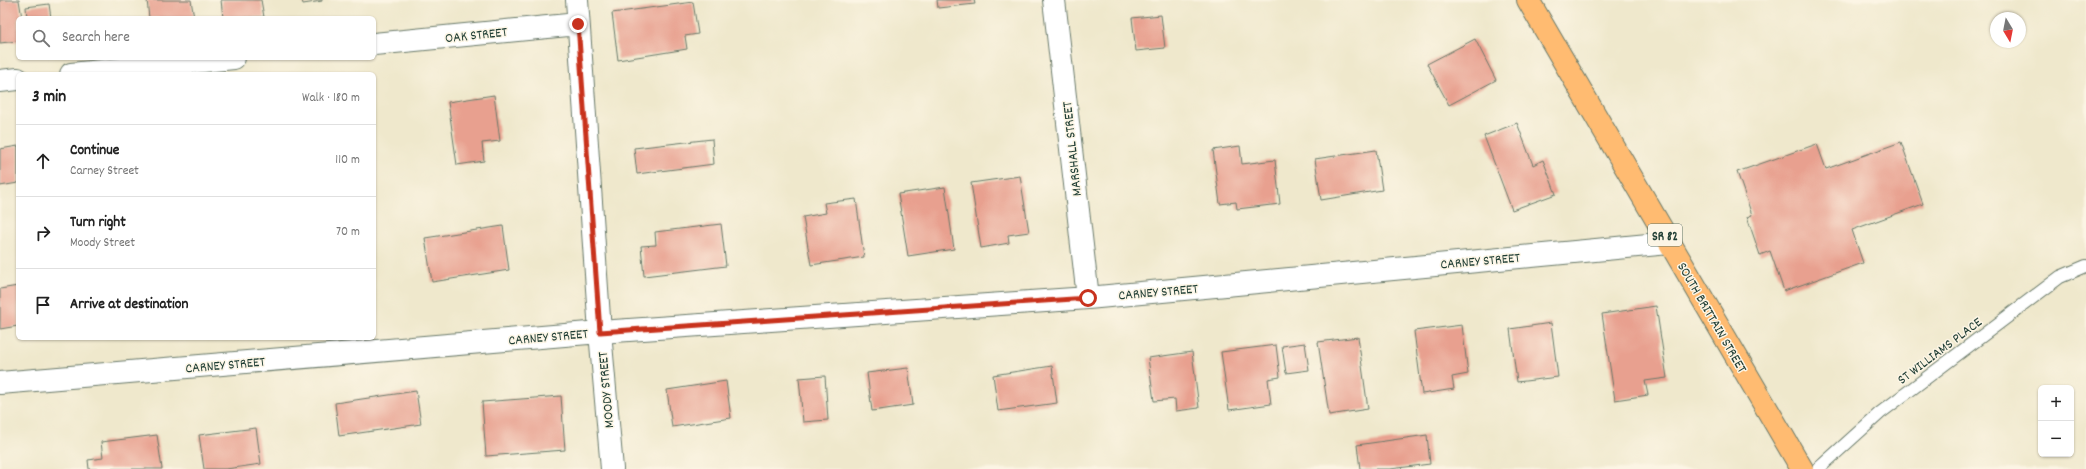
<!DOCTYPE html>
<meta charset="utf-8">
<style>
:root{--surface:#fff;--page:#f2f2f2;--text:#222;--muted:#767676;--line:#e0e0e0}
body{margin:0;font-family:Dekko,sans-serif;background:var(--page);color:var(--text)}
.controls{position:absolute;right:12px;bottom:12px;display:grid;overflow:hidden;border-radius:6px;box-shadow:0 1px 3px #0004}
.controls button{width:36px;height:36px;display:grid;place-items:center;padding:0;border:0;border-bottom:1px solid var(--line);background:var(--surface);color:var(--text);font:20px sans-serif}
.compass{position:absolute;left:1990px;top:12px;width:36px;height:36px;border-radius:50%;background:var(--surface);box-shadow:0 1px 3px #0004;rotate:170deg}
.stop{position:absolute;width:12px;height:12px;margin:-9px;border:3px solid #c8321e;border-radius:50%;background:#fff}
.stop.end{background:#c8321e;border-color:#fff;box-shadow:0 1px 4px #0008}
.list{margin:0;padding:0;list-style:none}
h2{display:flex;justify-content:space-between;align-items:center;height:52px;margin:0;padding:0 16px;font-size:17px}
h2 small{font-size:13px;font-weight:400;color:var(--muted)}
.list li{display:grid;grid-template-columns:26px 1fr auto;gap:12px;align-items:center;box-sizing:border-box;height:72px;padding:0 16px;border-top:1px solid var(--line)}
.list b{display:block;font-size:15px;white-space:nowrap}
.list p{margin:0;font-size:13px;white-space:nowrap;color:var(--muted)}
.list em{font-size:13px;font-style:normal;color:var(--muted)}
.icon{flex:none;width:22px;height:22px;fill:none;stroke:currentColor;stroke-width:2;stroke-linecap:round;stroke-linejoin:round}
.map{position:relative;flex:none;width:2086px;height:469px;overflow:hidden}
.search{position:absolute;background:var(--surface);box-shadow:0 1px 3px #0004;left:16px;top:16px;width:360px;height:44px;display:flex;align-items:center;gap:10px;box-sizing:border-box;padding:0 14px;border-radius:6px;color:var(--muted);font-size:15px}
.panel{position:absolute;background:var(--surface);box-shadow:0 1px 3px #0004;left:16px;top:72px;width:360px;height:268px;border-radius:6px}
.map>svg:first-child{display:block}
.building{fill:#e8a08f}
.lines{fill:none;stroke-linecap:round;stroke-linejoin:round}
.lane-casing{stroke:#687969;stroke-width:14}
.street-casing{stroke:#687969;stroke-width:24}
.primary-casing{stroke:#687969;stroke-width:24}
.lane{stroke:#fff;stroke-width:12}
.street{stroke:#fff;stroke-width:22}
.primary{stroke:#ffbb71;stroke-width:22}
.route{stroke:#c8321e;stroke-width:5}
.labels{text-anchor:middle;stroke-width:3;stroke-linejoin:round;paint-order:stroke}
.shield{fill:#fcf5e5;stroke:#617469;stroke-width:1}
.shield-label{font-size:13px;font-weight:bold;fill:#1f3d34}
.street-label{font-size:14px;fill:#1f3d34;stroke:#fcf5e5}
</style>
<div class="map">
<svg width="2086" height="469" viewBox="0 0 2086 469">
<rect width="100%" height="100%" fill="#fcf5e5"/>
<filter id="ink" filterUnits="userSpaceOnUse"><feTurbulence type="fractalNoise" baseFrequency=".025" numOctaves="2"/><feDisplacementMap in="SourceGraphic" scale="8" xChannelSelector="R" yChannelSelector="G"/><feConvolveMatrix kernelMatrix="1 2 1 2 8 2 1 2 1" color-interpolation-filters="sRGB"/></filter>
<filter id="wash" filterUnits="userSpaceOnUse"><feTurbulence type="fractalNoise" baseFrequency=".012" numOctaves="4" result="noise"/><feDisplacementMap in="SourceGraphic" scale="16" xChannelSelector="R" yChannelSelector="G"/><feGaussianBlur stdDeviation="0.9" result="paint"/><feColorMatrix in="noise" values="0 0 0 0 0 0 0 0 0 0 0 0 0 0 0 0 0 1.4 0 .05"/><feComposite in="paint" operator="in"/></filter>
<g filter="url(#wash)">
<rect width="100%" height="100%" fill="#efe8cc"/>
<g id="blocks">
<path class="building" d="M0 0H19L22 18H18V41L0 43Z
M147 0H191L194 18H149Z
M221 0H261L264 17 223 18Z
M302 0H322V1L303 4Z
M937 0H974L975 4 938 8Z
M693 2 698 34 685 36 687 49 618 60 612 13Z
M49 4 51 18H27L26 7Z
M1161 15 1165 48 1136 51 1132 18Z
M1475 39 1496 80 1449 105 1427 64Z
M494 95 500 141 482 143 484 161 457 165 448 102Z
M1517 123 1533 165 1543 160 1556 194 1512 210 1484 136Z
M712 139 714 164 637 174 634 148Z
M1901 142 1923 204 1852 230 1863 263 1784 291 1770 251 1760 255 1747 217 1752 215 1737 172 1817 144 1826 169Z
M18 146V183L0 186V149Z
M1240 146 1242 164 1275 160 1280 204 1237 209 1236 202 1220 204 1213 150Z
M1376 150 1382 190 1321 200 1315 159Z
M1020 176 1029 232 1008 235 1009 243 981 248 971 183Z
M945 187 954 249 908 256 898 194Z
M856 199 864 257 811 265 803 217 826 213 824 203Z
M721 224 726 266 644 276 641 246 656 245 655 232Z
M503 226 509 270 432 282 425 238Z
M18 286V326L0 329V289Z
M1656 306 1667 378 1645 381 1648 395 1615 400 1602 314Z
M1551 323 1558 377 1517 382 1510 329Z
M1462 325 1468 374 1452 377 1454 389 1422 394 1414 331Z
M1358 337 1368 409 1329 415 1318 342Z
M1305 343 1309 370 1286 373 1282 346Z
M1276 345 1280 377 1268 379 1271 404 1229 410 1221 352Z
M1192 352 1199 408 1176 411 1175 399 1154 401 1148 358Z
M1052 366 1057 403 998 411 993 375Z
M908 368 913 405 872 411 867 373Z
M825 376 828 420 803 422 799 378Z
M726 381 731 418 672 427 667 390Z
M416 391 421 424 339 436 335 403Z
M561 396 565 450 486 456 482 402Z
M256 428 261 464 226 469H204L199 435Z
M157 435 162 469H89L88 460 103 458 101 442Z
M1427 435 1430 464 1390 469H1360L1357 445Z"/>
</g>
</g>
<g filter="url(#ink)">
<use href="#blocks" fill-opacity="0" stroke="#687969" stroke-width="1"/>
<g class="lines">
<g class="lane-casing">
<path id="lane" d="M1818 469 1880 413 2060 277 2086 266"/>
</g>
<g class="street-casing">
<path id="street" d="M577 0 600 332 612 469
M1054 0 1088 298
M374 44 578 24
M71 74 234 58
M0 81 18 79
M0 383 600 332 1088 298 1669 243"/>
</g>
<g class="primary-casing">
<path id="primary" d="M1528 0 1802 469"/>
</g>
<use href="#lane" class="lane"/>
<use href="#street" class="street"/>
<use href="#primary" class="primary"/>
</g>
</g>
<g class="lines" filter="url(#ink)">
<path class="route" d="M578 24 600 332 1088 298"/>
</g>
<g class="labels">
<rect class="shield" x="1648" y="224" width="34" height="22" rx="3"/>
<g class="shield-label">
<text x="1665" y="240">SR 82</text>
</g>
<g class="street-label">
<text transform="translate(476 34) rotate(-6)" y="5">OAK STREET</text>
<text transform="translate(1071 149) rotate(-96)" y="5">MARSHALL STREET</text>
<text transform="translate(1480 260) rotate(-5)" y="5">CARNEY STREET</text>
<text transform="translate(1158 291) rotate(-5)" y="5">CARNEY STREET</text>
<text transform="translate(1713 317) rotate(60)" y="5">SOUTH BRITTAIN STREET</text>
<text transform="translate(548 336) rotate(-5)" y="5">CARNEY STREET</text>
<text transform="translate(1939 350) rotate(-37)" y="5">ST WILLIAMS PLACE</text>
<text transform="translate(225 364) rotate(-5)" y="5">CARNEY STREET</text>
<text transform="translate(605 390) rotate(-95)" y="5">MOODY STREET</text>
</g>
</g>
</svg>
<div class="controls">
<button>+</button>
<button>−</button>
</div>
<svg class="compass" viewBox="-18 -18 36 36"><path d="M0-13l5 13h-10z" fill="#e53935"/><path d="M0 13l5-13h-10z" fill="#767676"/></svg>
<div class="stop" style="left:1088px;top:298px"></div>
<div class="stop end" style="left:578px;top:24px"></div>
<div class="search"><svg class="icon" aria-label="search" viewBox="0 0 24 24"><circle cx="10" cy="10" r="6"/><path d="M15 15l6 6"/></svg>Search here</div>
<section class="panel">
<h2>3 min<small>Walk · 180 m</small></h2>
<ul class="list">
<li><svg class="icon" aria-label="ahead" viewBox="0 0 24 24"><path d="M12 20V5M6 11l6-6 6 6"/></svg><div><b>Continue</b><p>Carney Street</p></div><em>110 m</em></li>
<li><svg class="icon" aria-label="right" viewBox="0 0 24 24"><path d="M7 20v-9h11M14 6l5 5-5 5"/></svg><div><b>Turn right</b><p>Moody Street</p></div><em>70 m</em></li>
<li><svg class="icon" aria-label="arrive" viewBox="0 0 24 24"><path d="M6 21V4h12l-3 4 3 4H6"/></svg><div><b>Arrive at destination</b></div></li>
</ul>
</section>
</div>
